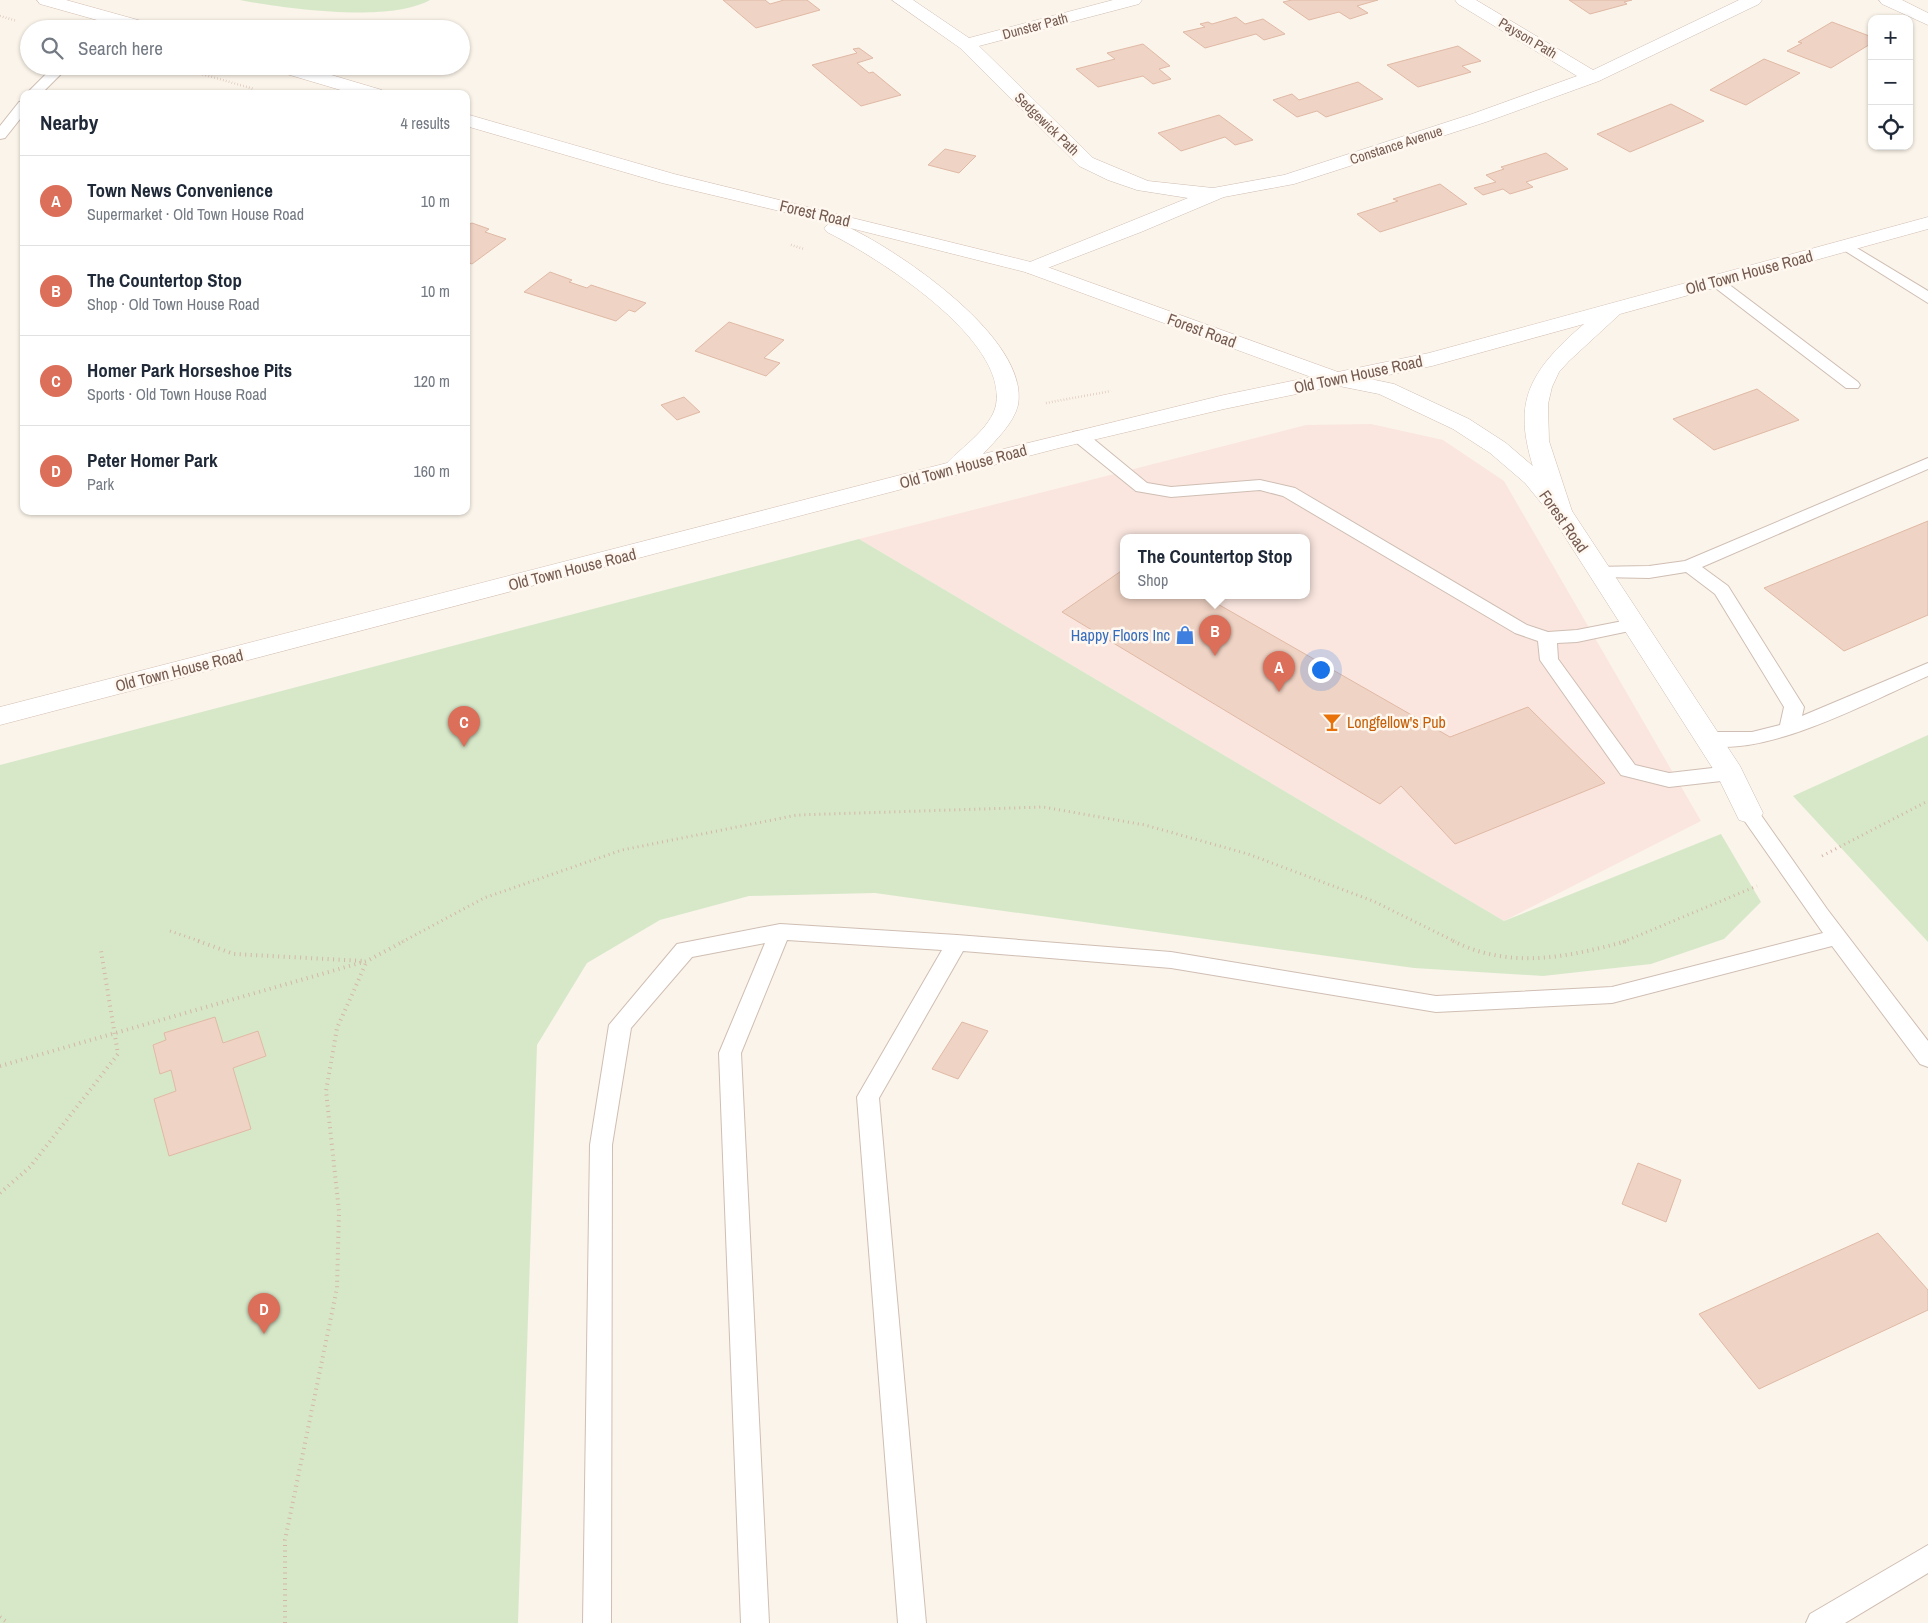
<!DOCTYPE html>
<meta charset="utf-8">
<style>
:root{--surface:#fff;--page:#f6f6f7;--text:#1f2937;--muted:#747a83;--line:#e0e1e3;--accent:#dc6f59}
body{margin:0;font-family:"Archivo Narrow",sans-serif;background:var(--page);color:var(--text)}
.controls{position:absolute;right:15px;top:15px;display:grid;overflow:hidden;border-radius:10px;box-shadow:0 1px 4px #0004}
.controls button{width:45px;height:45px;display:grid;place-items:center;padding:0;border:0;border-bottom:1px solid var(--line);background:var(--surface);color:var(--text);font:25px sans-serif}
.you{position:absolute;left:1320px;top:669px;width:18px;height:18px;margin:-12px;border:4px solid #fff;border-radius:50%;background:#1a73e8;box-shadow:0 0 0 8px #1a73e833}
.badge{display:grid;place-items:center;width:32px;height:32px;border-radius:50%;background:var(--accent);color:#fff;font-size:16px;font-weight:700}
.pin{position:absolute;translate:-50% -41px;filter:drop-shadow(0 1px 2px #0008)}
.pin::after{content:'';position:absolute;top:26px;width:18px;height:15px;background:inherit;clip-path:polygon(0 0,100% 0,50% 100%)}
.popup{position:absolute;left:1120px;top:534px;width:190px;height:65px;box-sizing:border-box;display:grid;place-content:center;border-radius:10px;background:var(--surface);filter:drop-shadow(0 1px 4px #0005);font-size:16px;white-space:nowrap;color:var(--muted)}
.popup b{font-size:19px;color:var(--text)}
.popup::after{content:'';position:absolute;left:50%;top:100%;margin-left:-10px;border:10px solid transparent;border-top-color:var(--surface)}
.list{margin:0;padding:0;list-style:none}
h2{display:flex;justify-content:space-between;align-items:center;height:65px;margin:0;padding:0 20px;font-size:21px}
h2 small{font-size:16px;font-weight:400;color:var(--muted)}
.list li{display:grid;grid-template-columns:32px 1fr auto;gap:15px;align-items:center;box-sizing:border-box;height:90px;padding:0 20px;border-top:1px solid var(--line)}
.list b{display:block;font-size:19px;white-space:nowrap}
.list p{margin:0;font-size:16px;white-space:nowrap;color:var(--muted)}
.list em{font-size:16px;font-style:normal;color:var(--muted)}
.icon{flex:none;width:28px;height:28px;fill:none;stroke:currentColor;stroke-width:2;stroke-linecap:round;stroke-linejoin:round}
.map{position:relative;flex:none;width:1928px;height:1623px;overflow:hidden}
.search{position:absolute;background:var(--surface);box-shadow:0 1px 4px #0004;left:20px;top:20px;width:450px;height:55px;display:flex;align-items:center;gap:12px;box-sizing:border-box;padding:0 18px;border-radius:28px;color:var(--muted);font-size:19px}
.panel{position:absolute;background:var(--surface);box-shadow:0 1px 4px #0004;left:20px;top:90px;width:450px;height:425px;border-radius:10px}
.map>svg:first-child{display:block}
.commercial{fill:#fae6df;fill-rule:evenodd}
.green{fill:#d7e8c9}
.building{fill:#efd3c4;stroke:#e0b9a5}
.lines{fill:none;stroke-linecap:round;stroke-linejoin:round}
.lane-casing{stroke:#cfbeb3;stroke-width:2}
.street-casing{stroke:#cfbeb3;stroke-width:1}
.secondary-casing{stroke:#d2beb1;stroke-width:1}
.path-far2{stroke:#d4b6a6;stroke-width:2.5;stroke-dasharray:0.5 2.5;stroke-linecap:butt}
.path-far1{stroke:#d4b6a6;stroke-width:3;stroke-dasharray:1 4;stroke-linecap:butt}
.path{stroke:#d4b6a6;stroke-width:4;stroke-dasharray:1 4.5;stroke-linecap:butt}
.lane{fill:#fff;fill-rule:evenodd}
.street{fill:#fff;fill-rule:evenodd}
.secondary{fill:#fff;fill-rule:evenodd}
.labels{text-anchor:middle;stroke-width:5;stroke-linejoin:round;paint-order:stroke}
.far-street-label{font-size:14px;fill:#755a4f;stroke:#fef8f1}
.street-label{font-size:16px;fill:#755a4f;stroke:#fef8f1}
.shop-label{font-size:16px;fill:#366cbe;stroke:#fef8f1;text-anchor:end}
.food-label{font-size:16px;fill:#c56008;stroke:#fef8f1;text-anchor:start}
</style>
<div class="map">
<svg width="1928" height="1623" viewBox="0 0 1928 1623">
<rect width="100%" height="100%" fill="#fbf4ea"/>
<path class="commercial" d="M1371 424 1443 440 1504 481 1701 821 1504 921 859 539 1306 425ZM1124 537H1306V595H1124Z"/>
<path class="green" d="M240 0H430C389 23 286 9 240 0Z
M859 539 1504 921 1721 834 1761 902 1724 939 1651 964 1543 976 1414 968 875 893 749 896 660 920 587 963 537 1045 518 1623H0V765Z
M1928 735V942L1793 796Z"/>
<path class="building" d="M723 0H765L770 4 784 0H807L820 10 756 28Z
M1292 0H1378L1357 6 1368 13 1350 19 1339 12 1309 20 1283 2Z
M1569 0H1632L1624 2 1627 4 1590 14Z
M1236 17 1245 24 1263 19 1285 34 1264 40 1256 34 1205 48 1183 32 1205 27 1200 24 1208 22 1212 24Z
M1832 22 1872 37V43L1831 68 1787 51 1802 43 1798 42Z
M1143 44 1170 66 1159 69 1171 79 1153 84 1143 76 1098 87 1076 69 1115 59 1107 53Z
M1458 46 1481 61 1462 66 1471 72 1418 87 1387 65Z
M859 48 873 58 857 63 869 73 873 72 901 95 861 106 812 65 857 53 853 49Z
M1764 59 1800 73 1746 105 1710 90Z
M1358 82 1383 99 1326 117 1317 111 1297 117 1273 100 1292 94 1299 100Z
M1671 104 1704 121 1630 152 1597 134Z
M1219 115 1253 140 1235 145 1225 137 1181 151 1158 133Z
M945 149 976 156 959 173 928 165Z
M1546 153 1568 169 1526 182 1533 187 1510 194 1503 189 1483 195 1474 188 1496 182 1486 175 1504 169 1501 167Z
M1440 184 1467 204 1380 232 1357 214 1398 201 1393 199Z
M472 223 489 229 485 232 506 239 472 264 466 262V226Z
M550 272 572 280 569 282 587 288 591 285 646 303 635 312 629 310 616 321 524 292Z
M729 322 784 340 764 358 780 363 766 376 695 351Z
M1757 389 1799 420 1714 450 1673 419Z
M684 397 700 412 677 420 661 405Z
M1928 521V615L1844 651 1764 588Z
M1124 569V595H1202L1450 737 1528 707 1605 783 1455 844 1401 786 1380 804 1062 612Z
M215 1017 223 1043 258 1031 266 1056 233 1068 251 1129 169 1156 154 1099 176 1091 171 1070 160 1074 153 1045 166 1040 164 1033Z
M962 1022 988 1031 958 1079 932 1069Z
M1638 1163 1681 1180 1666 1222 1622 1204Z
M1878 1233 1928 1290V1310L1759 1389 1699 1314Z"/>
<g class="lines">
<g class="lane-casing">
<path id="lane" d="M120 16 126 20 117 29H102Z
M54 66H69L41 94H26Z
M24 101V114L5 138 0 139V126L19 102Z
M1847 242 1928 291V303L1842 249 1840 246Z
M1714 275 1719 277 1858 382 1860 385 1858 388H1846L1709 283 1706 280Z
M1079 431 1085 432 1147 483 1171 487 1260 480 1295 488 1527 625 1548 632 1577 630 1633 619 1639 621 1642 625 1639 629 1577 642 1557 643 1558 659 1635 765 1669 773 1730 766 1737 768 1740 773 1737 778 1730 780 1669 787 1621 775 1540 660 1538 641 1515 633 1283 496 1260 490 1171 497 1136 491 1073 440 1071 436 1073 432Z
M1928 458V469L1702 567 1728 586 1804 707 1802 716 1928 663V676C1870 701 1762 761 1700 744L1697 739 1700 734 1707 732H1752L1780 725 1784 707 1715 594 1686 572 1649 578 1599 577 1593 575 1590 571 1593 567 1649 566 1685 561Z
M1749 806 1756 808 1827 909 1928 1041V1067L1920 1064 1832 946 1612 1003 1436 1012 1171 968 963 951 879 1098 926 1623H898L857 1097 942 950 787 940 741 1053 769 1623H741L719 1053 765 943 692 957 631 1028 612 1145 611 1623H583L590 1145 609 1025 677 944 780 924 957 935 1171 952 1436 996 1612 987 1823 933 1739 813 1742 808Z
M1928 1545V1573L1845 1623H1806L1810 1614Z"/>
</g>
<g class="street-casing">
<path id="street" d="M892 0H913L969 38 1113 0H1142L1139 4 979 46 1093 158 1148 181 1213 188 1284 175 1472 114 1577 76 1458 4 1455 0H1476L1593 70 1739 0H1762L1759 4 1599 81 1486 122 1294 184 1224 197 1141 232 1032 274 1025 272 1022 268 1025 264 1188 198 1137 190 1108 180 1079 166 960 48Z
M1879 0H1902L1928 13V25L1882 4Z
M1337 372 1394 384 1469 419 1506 443 1541 473 1572 511 1740 766 1763 813 1759 820 1749 823 1739 820 1717 775 1551 515 1525 483 1490 453 1453 429 1379 394 1329 384 1326 379 1329 374Z"/>
</g>
<g class="secondary-casing">
<path id="secondary" d="M37 0H66L156 25 159 29H129L40 4Z
M271 66H301L382 90 384 94H354L273 70Z
M466 114 674 174 1039 264 1338 372 1429 353 1928 217V229L1620 314 1569 361 1559 372 1552 387 1548 404 1549 441 1572 511 1568 516 1560 518 1552 516 1548 511C1516 422 1507 389 1584 324L1432 366 1224 409 1059 448 0 725V707L947 463C962 447 991 428 996 405 1008 339 877 257 827 232L824 228 830 223 662 183 466 126ZM850 228 1025 272 1311 377 1224 395 983 454C995 441 1014 423 1018 405 1030 339 900 252 850 228Z"/>
</g>
<path class="path-far2" d="M0 16 17 21
M174 66 254 89
M791 245 804 249
M1046 403 1111 391"/>
<path class="path-far1" d="M1822 856 1928 801
M170 931 202 942
M402 942 484 898 622 850 797 815 1043 807 1145 825 1248 854 1373 901 1456 942
M1623 942 1757 886"/>
<path class="path" d="M198 941 234 954 364 961
M1453 941C1511 970 1568 957 1627 941
M0 1066 367 961 404 941
M0 1193 30 1167 118 1054 101 951
M0 1617 8 1623
M285 1623V1540L337 1288 339 1211 326 1091 337 1028 367 961"/>
<use href="#lane" class="lane"/>
<use href="#street" class="street"/>
<use href="#secondary" class="secondary"/>
</g>
<defs>
<g id="shop-bare" transform="scale(1.5)"><path d="M-5-2.5h2.3a2.7 3.5 0 0 1 5.4 0H5L5.5 6h-11ZM-1.5-2.5h3a1.5 2.3 0 0 0-3 0Z" fill="#3f7fe0" stroke="#fef8f1" stroke-width="2.5" paint-order="stroke"/></g>
<g id="bar-bare" transform="scale(1.5)"><path d="M-6-5H6L.8 .8V4.5H3.5V6h-7V4.5H-.8V.8Z" fill="#e8710a" stroke="#fef8f1" stroke-width="2.5" paint-order="stroke"/></g>
</defs>
<g fill-rule="evenodd">
<use href="#shop-bare" x="1185" y="635"/>
<use href="#bar-bare" x="1332" y="722"/>
</g>
<g class="labels">
<g class="far-street-label">
<text transform="translate(1035 26) rotate(-15)" y="5">Dunster Path</text>
<text transform="translate(1528 38) rotate(31)" y="5">Payson Path</text>
<text transform="translate(1047 124) rotate(44)" y="5">Sedgewick Path</text>
<text transform="translate(1396 145) rotate(-18)" y="5">Constance Avenue</text>
</g>
<g class="street-label">
<text transform="translate(815 213) rotate(13)" y="6">Forest Road</text>
<text transform="translate(1749 272) rotate(-15)" y="6">Old Town House Road</text>
<text transform="translate(1202 330) rotate(20)" y="6">Forest Road</text>
<text transform="translate(1358 374) rotate(-12)" y="6">Old Town House Road</text>
<text transform="translate(963 466) rotate(-15)" y="6">Old Town House Road</text>
<text transform="translate(1564 521) rotate(55)" y="6">Forest Road</text>
<text transform="translate(572 569) rotate(-14)" y="6">Old Town House Road</text>
<text transform="translate(179 670) rotate(-14)" y="6">Old Town House Road</text>
</g>
<g class="shop-label">
<text x="1170" y="641">Happy Floors Inc</text>
</g>
<g class="food-label">
<text x="1347" y="728">Longfellow's Pub</text>
</g>
</g>
</svg>
<div class="controls">
<button>+</button>
<button>−</button>
<button><svg class="icon" aria-label="locate" viewBox="0 0 24 24"><circle cx="12" cy="12" r="6"/><path d="M12 2v4M12 18v4M2 12h4M18 12h4"/></svg></button>
</div>
<div class="you"></div>
<div class="pin badge" style="left:1279px;top:692px">A</div>
<div class="pin badge" style="left:1215px;top:656px">B</div>
<div class="popup"><b>The Countertop Stop</b>Shop</div>
<div class="pin badge" style="left:464px;top:747px">C</div>
<div class="pin badge" style="left:264px;top:1334px">D</div>
<div class="search"><svg class="icon" aria-label="search" viewBox="0 0 24 24"><circle cx="10" cy="10" r="6"/><path d="M15 15l6 6"/></svg>Search here</div>
<section class="panel">
<h2>Nearby<small>4 results</small></h2>
<ul class="list">
<li><span class="badge">A</span><div><b>Town News Convenience</b><p>Supermarket · Old Town House Road</p></div><em>10 m</em></li>
<li><span class="badge">B</span><div><b>The Countertop Stop</b><p>Shop · Old Town House Road</p></div><em>10 m</em></li>
<li><span class="badge">C</span><div><b>Homer Park Horseshoe Pits</b><p>Sports · Old Town House Road</p></div><em>120 m</em></li>
<li><span class="badge">D</span><div><b>Peter Homer Park</b><p>Park</p></div><em>160 m</em></li>
</ul>
</section>
</div>
